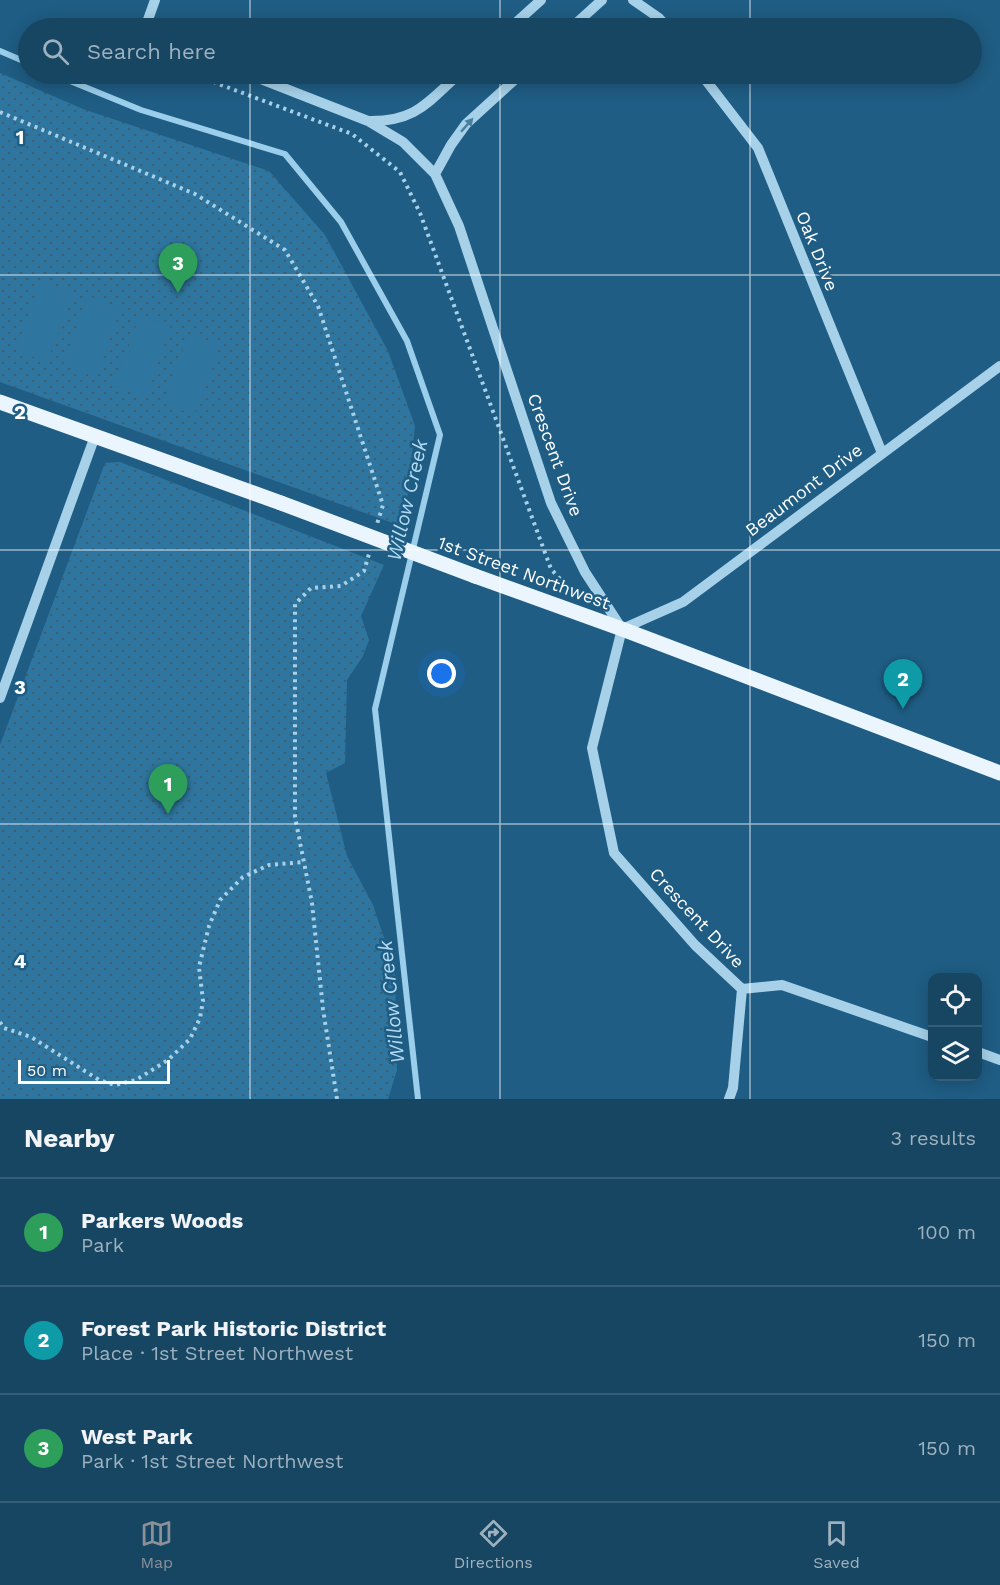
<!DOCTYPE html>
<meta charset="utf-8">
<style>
:root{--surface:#174663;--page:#204d69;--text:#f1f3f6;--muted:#9eb1be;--line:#365e78;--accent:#8c9099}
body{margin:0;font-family:"Work Sans",sans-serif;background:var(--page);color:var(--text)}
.controls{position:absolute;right:18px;bottom:18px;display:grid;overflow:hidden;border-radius:12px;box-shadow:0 3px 15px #0003}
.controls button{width:54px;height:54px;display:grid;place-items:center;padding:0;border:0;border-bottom:2px solid var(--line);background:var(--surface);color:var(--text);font:30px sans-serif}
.scale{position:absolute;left:18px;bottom:15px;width:152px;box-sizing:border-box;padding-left:6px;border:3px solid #fff;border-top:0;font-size:16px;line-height:21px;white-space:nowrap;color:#fff;-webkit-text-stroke:4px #1f5d84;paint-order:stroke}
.you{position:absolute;left:442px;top:674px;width:21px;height:21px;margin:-15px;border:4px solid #fff;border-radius:50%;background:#1a73e8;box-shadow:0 0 0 9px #1a73e833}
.badge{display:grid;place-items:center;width:39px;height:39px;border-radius:50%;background:var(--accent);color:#fff;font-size:20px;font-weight:700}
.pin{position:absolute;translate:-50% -50px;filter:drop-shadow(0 2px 3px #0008)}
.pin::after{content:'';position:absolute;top:32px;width:21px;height:18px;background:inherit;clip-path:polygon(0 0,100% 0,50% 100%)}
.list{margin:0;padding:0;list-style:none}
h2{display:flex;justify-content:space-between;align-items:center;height:78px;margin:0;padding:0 24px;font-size:26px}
h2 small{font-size:20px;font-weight:400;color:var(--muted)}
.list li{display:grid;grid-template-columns:39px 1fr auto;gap:18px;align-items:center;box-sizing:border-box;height:108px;padding:0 24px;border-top:2px solid var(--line)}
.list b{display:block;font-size:22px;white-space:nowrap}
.list p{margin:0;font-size:20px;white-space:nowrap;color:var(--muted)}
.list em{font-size:20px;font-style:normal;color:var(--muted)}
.icon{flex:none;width:33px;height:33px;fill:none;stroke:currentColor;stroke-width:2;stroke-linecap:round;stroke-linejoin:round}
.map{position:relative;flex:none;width:1000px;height:1099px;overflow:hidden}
.search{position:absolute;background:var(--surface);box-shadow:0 3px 15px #0003;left:18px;right:18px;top:18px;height:66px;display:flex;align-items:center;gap:15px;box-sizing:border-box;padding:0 21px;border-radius:33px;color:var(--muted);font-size:22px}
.sheet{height:402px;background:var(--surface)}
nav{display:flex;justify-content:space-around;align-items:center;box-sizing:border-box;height:84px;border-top:2px solid var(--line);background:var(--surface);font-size:16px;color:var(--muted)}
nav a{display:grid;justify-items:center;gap:3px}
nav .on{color:var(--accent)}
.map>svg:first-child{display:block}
.park{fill:url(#park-dots)}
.garden{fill:#2e76a0}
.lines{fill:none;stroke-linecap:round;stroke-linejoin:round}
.stream{stroke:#9aceeb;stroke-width:6}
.path{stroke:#a6d1e9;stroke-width:4;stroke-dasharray:3 4.5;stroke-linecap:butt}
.minor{stroke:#a6d1e9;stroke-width:10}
.major{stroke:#eaf5fe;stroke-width:15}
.major-bridge{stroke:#eaf5fe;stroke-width:15}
.oneway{fill:#4880a2}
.grid{fill:none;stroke:#fff;stroke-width:1.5;stroke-opacity:0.55}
.labels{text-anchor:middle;stroke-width:5;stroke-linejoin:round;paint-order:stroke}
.street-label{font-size:18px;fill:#fff;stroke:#1f5d84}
.water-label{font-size:20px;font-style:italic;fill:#b2daf1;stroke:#1f5d84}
.grid-label{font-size:20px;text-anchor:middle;font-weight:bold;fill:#fff;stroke:#1f5d84;stroke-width:5;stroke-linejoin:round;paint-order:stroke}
</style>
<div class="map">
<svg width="1000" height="1099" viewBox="0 0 1000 1099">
<defs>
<pattern id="park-dots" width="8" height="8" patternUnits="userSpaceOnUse" patternTransform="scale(1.5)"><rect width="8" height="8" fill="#2e76a0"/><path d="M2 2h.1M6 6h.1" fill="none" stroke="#3e5f72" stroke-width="1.8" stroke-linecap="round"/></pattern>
</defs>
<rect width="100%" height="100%" fill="#1f5d84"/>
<path class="park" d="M0 73 83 109 269 171 325 235 388 351 415 426 404 527 0 382Z
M120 462 384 565 361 616 369 640 363 656 347 680 345 763 326 773 347 856 373 905 395 971 397 1070 388 1099H0V745L105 463Z"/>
<path class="garden" d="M41 281 73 293 47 362 15 350Z
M89 296 121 308 95 377 63 365Z
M140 315 171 327 145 396 114 385Z
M189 334 220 346 194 415 163 403Z"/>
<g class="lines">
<path class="stream" d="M0 51 28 63
M53 74 141 110 285 154 341 222 407 341 440 435 375 709 418 1099"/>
<path class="path" d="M192 74 352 134 400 172 420 213 551 569 571 591
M0 112 195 194 285 250 318 306 383 505 377 524
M0 1022 4 1028 31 1037 99 1080 115 1085 136 1080 168 1060 190 1039 200 1018 203 1001 199 967 209 926 220 900 243 877 269 865 304 862
M337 1099 323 1009 312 903 295 817V604L311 588 341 586 364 571 369 554"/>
<path class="minor" d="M633 0 659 18 668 28
M145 28 155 0
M510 28 541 0
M571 28 602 0
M248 74 368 121 403 142 435 174 459 226 551 503 585 572 622 629 592 748 614 853 695 945 742 989
M701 74 758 148 882 453
M368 121C415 122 427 103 459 74
M435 174 451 145 466 124 521 74
M622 629 683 602 1000 366
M0 698 95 436
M742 989 782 985 932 1037
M978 1052 1000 1060
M729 1099 733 1088 742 989"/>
<path class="major" d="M0 402 281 503
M475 576 622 629 1000 773"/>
<path class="major-bridge" d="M281 503 475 576"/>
</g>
<defs><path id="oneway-solid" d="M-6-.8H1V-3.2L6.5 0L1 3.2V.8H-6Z" transform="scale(1.5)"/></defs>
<use class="oneway" href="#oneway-solid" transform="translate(467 125) rotate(-49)"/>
<path class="grid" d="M250 0V28M500 0V28M750 0V28M250 74V1099M500 74V1099M750 74V1099M0 275H1000M0 550H1000M0 824H1000"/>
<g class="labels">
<g class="street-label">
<text transform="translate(817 251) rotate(68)" y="6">Oak Drive</text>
<text transform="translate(555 455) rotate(70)" y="6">Crescent Drive</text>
<text transform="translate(804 490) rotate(-37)" y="6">Beaumont Drive</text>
<text transform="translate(524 573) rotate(20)" y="6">1st Street Northwest</text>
<text transform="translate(697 918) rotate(47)" y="6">Crescent Drive</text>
</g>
<g class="water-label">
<text transform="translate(407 500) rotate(-77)" y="7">Willow Creek</text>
<text transform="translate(391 1002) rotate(-96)" y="7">Willow Creek</text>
</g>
</g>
<g class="grid-label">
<text x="20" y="144">1</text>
<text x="20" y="419">2</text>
<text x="20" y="694">3</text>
<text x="20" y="968">4</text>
</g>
</svg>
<div class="controls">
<button><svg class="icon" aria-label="locate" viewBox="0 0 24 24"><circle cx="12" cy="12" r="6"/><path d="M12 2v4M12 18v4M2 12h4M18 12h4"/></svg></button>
<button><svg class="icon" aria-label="layers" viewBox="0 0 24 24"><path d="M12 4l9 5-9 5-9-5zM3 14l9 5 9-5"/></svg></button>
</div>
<div class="scale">50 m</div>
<div class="you"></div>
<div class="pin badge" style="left:168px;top:814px;background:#2e9e5b">1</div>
<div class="pin badge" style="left:903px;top:709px;background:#0f9aa8">2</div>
<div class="pin badge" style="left:178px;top:293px;background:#2e9e5b">3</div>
<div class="search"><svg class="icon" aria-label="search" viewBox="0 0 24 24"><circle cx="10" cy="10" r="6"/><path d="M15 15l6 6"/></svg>Search here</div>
</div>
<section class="sheet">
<h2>Nearby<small>3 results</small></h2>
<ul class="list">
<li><span class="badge" style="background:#2e9e5b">1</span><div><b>Parkers Woods</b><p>Park</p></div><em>100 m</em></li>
<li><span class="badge" style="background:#0f9aa8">2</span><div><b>Forest Park Historic District</b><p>Place · 1st Street Northwest</p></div><em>150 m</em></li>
<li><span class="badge" style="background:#2e9e5b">3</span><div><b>West Park</b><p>Park · 1st Street Northwest</p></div><em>150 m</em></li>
</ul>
</section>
<nav>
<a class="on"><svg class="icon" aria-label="map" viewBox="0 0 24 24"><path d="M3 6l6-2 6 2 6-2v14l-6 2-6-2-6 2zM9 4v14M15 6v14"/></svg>Map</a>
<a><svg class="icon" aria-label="directions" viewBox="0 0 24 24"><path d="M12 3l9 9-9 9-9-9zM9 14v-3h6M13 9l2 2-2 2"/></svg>Directions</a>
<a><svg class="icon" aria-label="saved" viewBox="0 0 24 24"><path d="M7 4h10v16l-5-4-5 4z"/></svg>Saved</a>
</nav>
